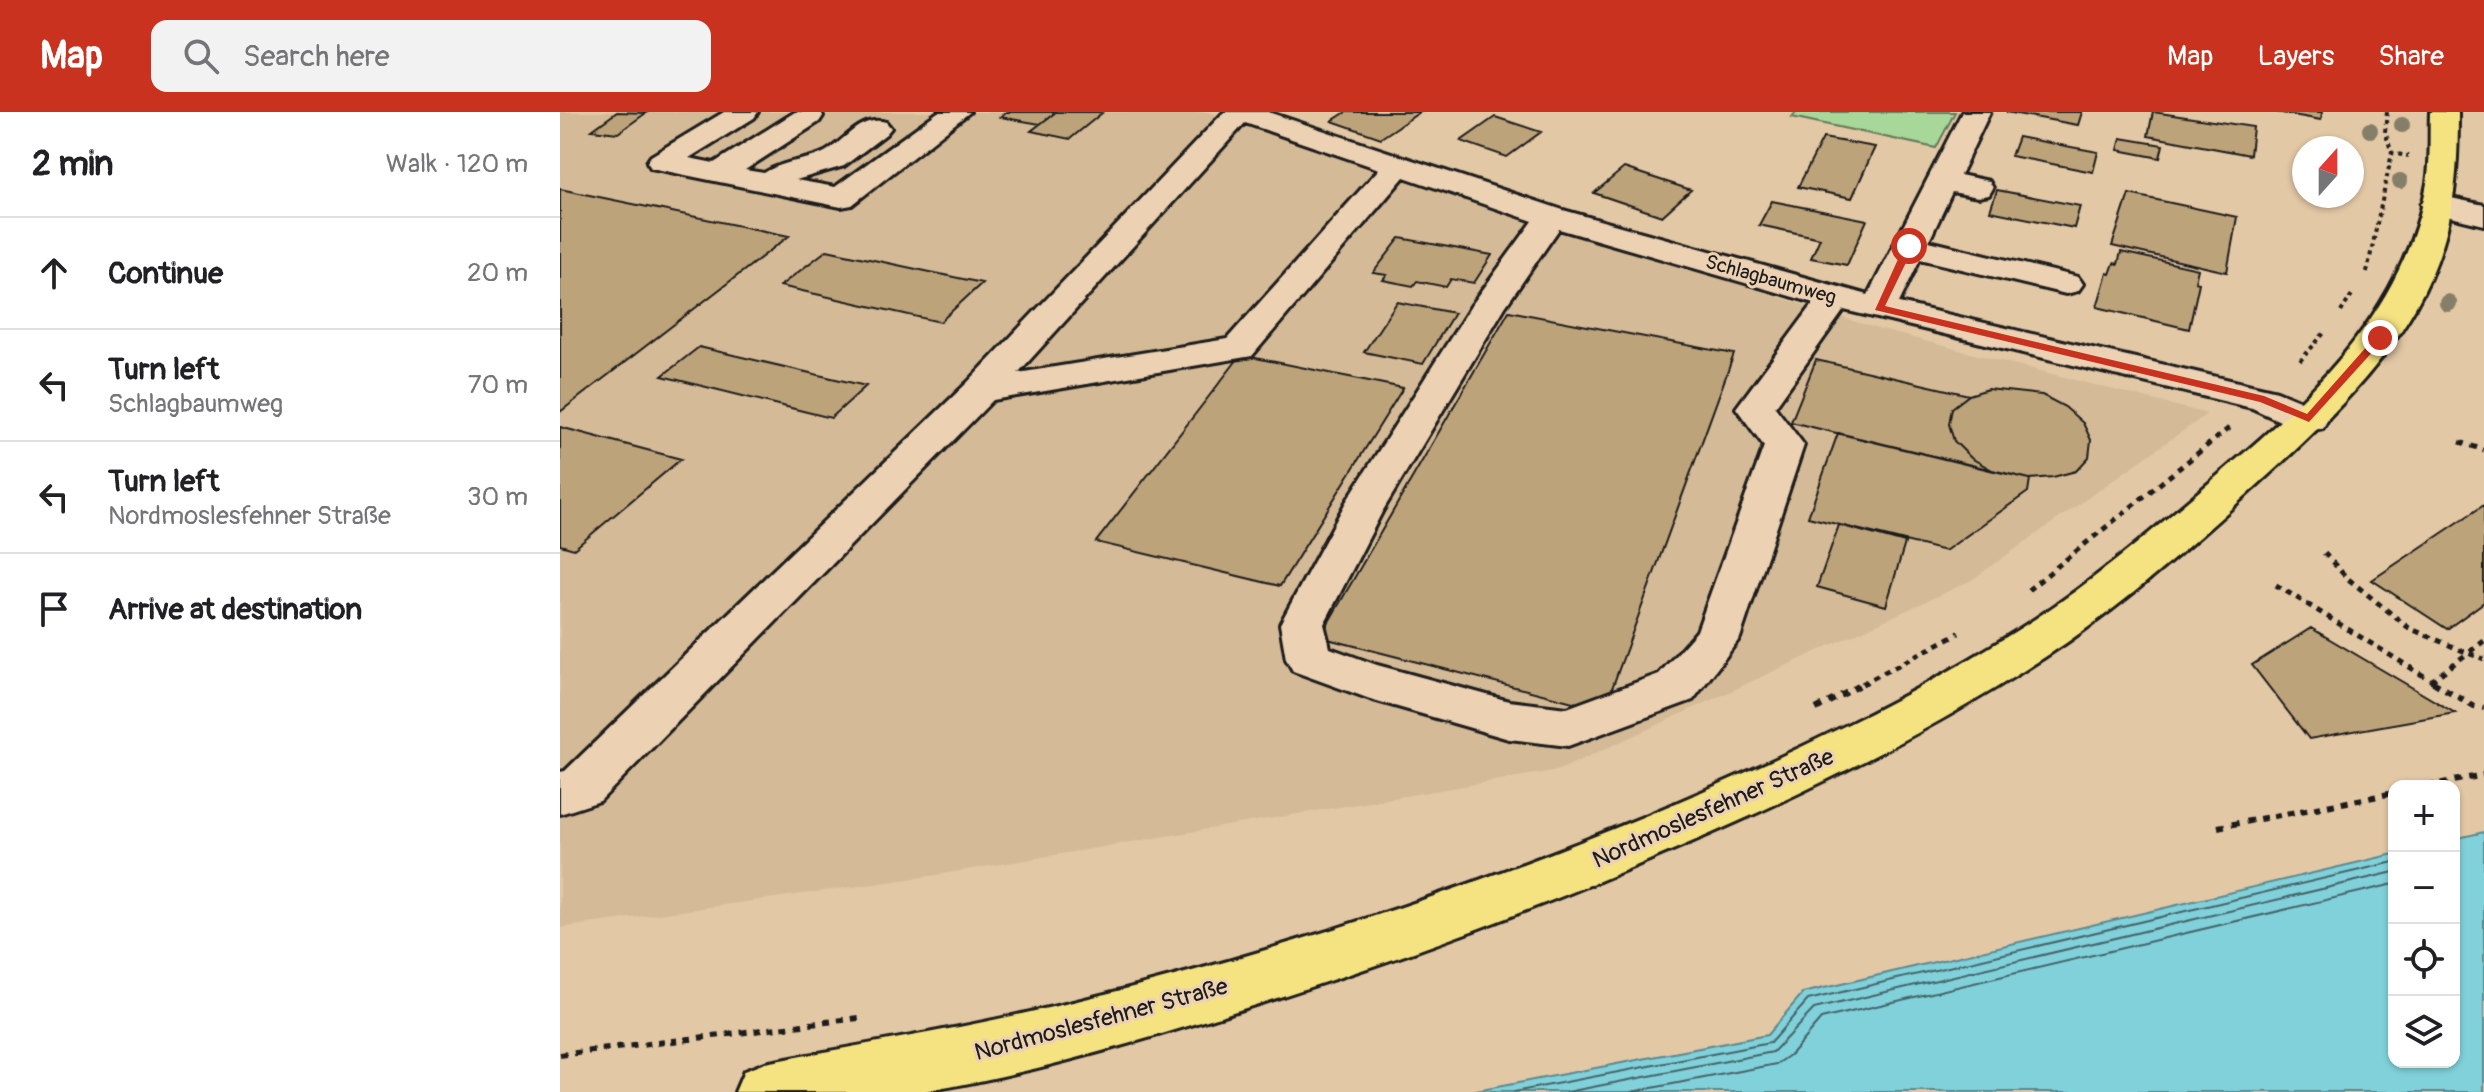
<!DOCTYPE html>
<meta charset="utf-8">
<style>
:root{--surface:#fff;--page:#f2f2f2;--text:#202124;--muted:#757577;--line:#e0e0e0;--accent:#c8321e}
body{margin:0;font-family:Pangolin,sans-serif;background:var(--page);color:var(--text)}
.controls{position:absolute;right:24px;bottom:24px;display:grid;overflow:hidden;border-radius:16px;box-shadow:0 2px 6px #0004}
.controls button{width:72px;height:72px;display:grid;place-items:center;padding:0;border:0;border-bottom:2px solid var(--line);background:var(--surface);color:var(--text);font:40px sans-serif}
.compass{position:absolute;left:1732px;top:24px;width:72px;height:72px;border-radius:50%;background:var(--surface);box-shadow:0 2px 6px #0004;rotate:21deg}
.stop{position:absolute;width:24px;height:24px;margin:-18px;border:6px solid #c8321e;border-radius:50%;background:#fff}
.stop.end{background:#c8321e;border-color:#fff;box-shadow:0 2px 8px #0008}
.list{margin:0;padding:0;list-style:none}
h2{display:flex;justify-content:space-between;align-items:center;height:104px;margin:0;padding:0 32px;font-size:34px}
h2 small{font-size:26px;font-weight:400;color:var(--muted)}
.list li{display:grid;grid-template-columns:52px 1fr auto;gap:24px;align-items:center;box-sizing:border-box;height:112px;padding:0 32px;border-top:2px solid var(--line)}
.list b{display:block;font-size:30px;white-space:nowrap}
.list p{margin:0;font-size:26px;white-space:nowrap;color:var(--muted)}
.list em{font-size:26px;font-style:normal;color:var(--muted)}
.icon{flex:none;width:44px;height:44px;fill:none;stroke:currentColor;stroke-width:2;stroke-linecap:round;stroke-linejoin:round}
.map{position:relative;flex:none;width:1924px;height:980px;overflow:hidden}
header{display:flex;align-items:center;gap:48px;box-sizing:border-box;height:112px;padding:0 40px;background:var(--accent);color:#fff}
header strong{font-size:38px}
nav{display:flex;gap:44px;margin-inline-start:auto;font-size:28px}
.search{width:560px;height:72px;background:var(--page);display:flex;align-items:center;gap:20px;box-sizing:border-box;padding:0 28px;border-radius:16px;color:var(--muted);font-size:30px}
main{display:flex}
aside{flex:1;background:var(--surface)}
.map>svg:first-child{display:block}
.built{fill:#d4ba96}
.green{fill:#a8d899;stroke:#627a5a;stroke-width:2}
.water{fill:#81d1db;stroke:#59898f;stroke-width:2}
.lines{fill:none;stroke-linecap:round;stroke-linejoin:round}
.shore{stroke:#446468;stroke-width:2}
.building{fill:#bda37a;stroke:#1c1c1c;stroke-width:2}
.minor-casing{stroke:#1c1c1c;stroke-width:6}
.major-casing{stroke:#1c1c1c;stroke-width:6}
.path-far2{stroke:#1c1c1c;stroke-width:4;stroke-dasharray:4 4;stroke-linecap:butt}
.path-far1{stroke:#1c1c1c;stroke-width:5;stroke-dasharray:6 6;stroke-linecap:butt}
.path{stroke:#1c1c1c;stroke-width:6;stroke-dasharray:7 7;stroke-linecap:butt}
.minor{fill:#ecd1b3;fill-rule:evenodd}
.major{fill:#f5e382;fill-rule:evenodd}
.tree{fill:#857e67}
.route{fill:#c8321e}
.labels{text-anchor:middle;stroke-width:6;stroke-linejoin:round;paint-order:stroke}
.far-street-label{font-size:20px;fill:#1c1c1c;stroke:#ecd1b3}
.street-label{font-size:24px;fill:#1c1c1c;stroke:#ecd1b3}
</style>
<header>
<strong>Map</strong>
<div class="search"><svg class="icon" aria-label="search" viewBox="0 0 24 24"><circle cx="10" cy="10" r="6"/><path d="M15 15l6 6"/></svg>Search here</div>
<nav><a>Map</a><a>Layers</a><a>Share</a></nav>
</header>
<main>
<aside>
<h2>2 min<small>Walk · 120 m</small></h2>
<ul class="list">
<li><svg class="icon" aria-label="ahead" viewBox="0 0 24 24"><path d="M12 20V5M6 11l6-6 6 6"/></svg><div><b>Continue</b></div><em>20 m</em></li>
<li><svg class="icon" aria-label="left" viewBox="0 0 24 24"><path d="M17 20v-9H6M10 6l-5 5 5 5"/></svg><div><b>Turn left</b><p>Schlagbaumweg</p></div><em>70 m</em></li>
<li><svg class="icon" aria-label="left" viewBox="0 0 24 24"><path d="M17 20v-9H6M10 6l-5 5 5 5"/></svg><div><b>Turn left</b><p>Nordmoslesfehner Straße</p></div><em>30 m</em></li>
<li><svg class="icon" aria-label="arrive" viewBox="0 0 24 24"><path d="M6 21V4h12l-3 4 3 4H6"/></svg><div><b>Arrive at destination</b></div></li>
</ul>
</aside>
<div class="map">
<svg width="1924" height="980" viewBox="0 0 1924 980">
<rect width="100%" height="100%" fill="#e3c8a5"/>
<filter id="ink" filterUnits="userSpaceOnUse"><feTurbulence type="fractalNoise" baseFrequency=".0125" numOctaves="2"/><feDisplacementMap in="SourceGraphic" scale="16" xChannelSelector="R" yChannelSelector="G"/><feConvolveMatrix kernelMatrix="1 2 1 2 8 2 1 2 1" color-interpolation-filters="sRGB"/></filter>
<g filter="url(#ink)">
<path class="built" d="M0 0H647L1318 217 1647 302 1410 469 999 658 370 764 0 816Z"/>
<path class="green" d="M1236 0H1395L1376 36 1232 5Z"/>
<path class="water" d="M1924 720V980H911L1207 923 1243 881 1834 742V950H1894V727Z"/>
<g class="lines">
<path class="shore" d="M954 980 1210 931 1248 888 1834 750
M1007 980 1213 940 1254 897 1834 760
M1071 980 1217 952 1230 943 1261 907 1834 772"/>
</g>
<path class="building" d="M57 0 86 1 58 21 32 18Z
M446 0H496L480 12 440 5Z
M496 0H538L542 1 510 27 471 19Z
M786 0H860L821 26 772 9Z
M1446 0H1522L1518 13Z
M1593 0 1693 15 1690 43 1588 24Z
M1716 0H1762L1761 8Z
M935 5 981 20 947 45 901 29Z
M1458 25 1538 40 1533 60 1451 44Z
M1263 26 1315 35 1292 86 1238 75Z
M1561 26 1603 33 1600 46 1558 38Z
M1064 56 1131 78 1102 104 1034 81Z
M0 77 229 124 0 300Z
M1437 78 1520 94 1514 116 1430 99Z
M1569 82 1677 105 1667 160 1552 134Z
M1212 89 1307 108 1287 153 1251 146 1260 126 1199 113Z
M840 126 932 143 914 171 891 167 886 175 857 169 853 174 823 168 827 163 813 161Z
M267 138 422 171 380 210 220 174Z
M1561 140 1638 157 1635 170 1639 171 1629 217 1537 195 1547 161 1550 162 1554 151 1558 152Z
M837 190 894 201 863 252 804 240Z
M949 199 1174 242 1051 579 1017 591 760 525Z
M139 235 306 274 271 306 102 264Z
M681 243 843 276 720 474 536 430Z
M1256 248 1409 283 1392 296 1389 312 1394 329 1411 346 1434 359 1231 310Z
M1428 277 1482 283 1505 295 1523 311 1531 328 1529 345 1516 359 1493 365 1470 367 1434 359 1411 346 1394 329 1389 312 1392 296 1409 283Z
M0 315 121 347 14 437 0 433Z
M1278 321 1470 367 1468 380 1385 439 1248 405Z
M1924 393V490L1887 517 1812 468Z
M1279 413 1345 431 1326 494 1257 475Z
M1751 516 1895 601 1749 627 1692 553Z"/>
<g class="lines">
<g class="minor-casing">
<path id="minor" d="M164 0H198L194 6 129 46 154 51 235 0H261L263 4 259 10 185 58 204 61C227 47 246 50 265 40 286 28 300 3 326 10L331 16 326 22 284 54 236 68 275 75 378 0H410L292 93 281 95 91 56 87 50 91 44Z
M664 0H708L1003 98 1308 183 1402 0H1430L1400 63 1429 69 1433 76 1429 83 1418 85 1392 80 1369 129 1518 165 1523 172 1518 179 1506 182 1360 147 1339 191 1717 279 1763 298 1768 307 1763 316 1749 319 1735 316 1692 296 1284 198 1215 295 1244 333 1180 526 1133 588 1008 634 949 627 810 587 733 559 726 547 720 512 786 390 911 194 973 109 844 65 692 244 433 288 40 689 0 702V660L5 659 408 270ZM685 11 819 57 667 227 458 261ZM999 117 1254 191 1176 296 1204 334 1137 519 1099 562 1007 596 949 589 817 553 770 536 764 512 822 400 945 195Z
M1877 83 1924 93V113L1866 99 1861 92 1866 85Z"/>
</g>
<g class="major-casing">
<path id="major" d="M1870 0H1898C1898 61 1895 109 1870 166 1833 250 1761 315 1694 376 1634 430 1573 485 1506 531 1386 612 1255 677 1122 734 996 789 867 838 735 880 619 918 487 959 366 979 346 980 324 980 303 980 260 980 218 980 175 980L184 959 205 951C305 932 406 916 505 892 703 844 896 782 1085 704 1219 648 1353 586 1475 507 1532 470 1584 426 1636 382 1737 297 1843 209 1867 71 1871 48 1869 23 1870 0Z"/>
</g>
<path class="path-far2" d="M1827 0 1825 20 1832 41
M1807 160 1832 41 1848 44
M1781 200 1793 181
M1740 249 1765 220"/>
<path class="path-far1" d="M1900 330 1924 338
M1764 441 1787 466 1849 516 1908 541 1924 529
M1716 473 1877 572
M1468 478 1669 316
M1871 569 1908 541 1924 547
M1302 572 1399 521"/>
<path class="path" d="M1873 570 1914 594 1924 596
M1256 597 1306 570
M1867 674 1924 663
M1658 715 1834 681
M0 943 299 906"/>
<use href="#minor" class="minor"/>
<use href="#major" class="major"/>
</g>
<g class="tree">
<circle cx="1842" cy="13" r="8"/>
<circle cx="1810" cy="18" r="8"/>
<circle cx="1840" cy="69" r="8"/>
<circle cx="1888" cy="191" r="9"/>
</g>
</g>
<path class="route" d="M1349 131 1354 134 1325 194 1704 284 1747 302 1816 224 1825 226 1749 310 1700 290 1315 198 1344 134Z"/>
<g class="labels">
<g class="far-street-label">
<text transform="translate(1211 167) rotate(16)" y="7">Schlagbaumweg</text>
</g>
<g class="street-label">
<text transform="translate(1153 696) rotate(-24)" y="8">Nordmoslesfehner Straße</text>
<text transform="translate(541 907) rotate(-15)" y="8">Nordmoslesfehner Straße</text>
</g>
</g>
</svg>
<div class="controls">
<button>+</button>
<button>−</button>
<button><svg class="icon" aria-label="locate" viewBox="0 0 24 24"><circle cx="12" cy="12" r="6"/><path d="M12 2v4M12 18v4M2 12h4M18 12h4"/></svg></button>
<button><svg class="icon" aria-label="layers" viewBox="0 0 24 24"><path d="M12 4l9 5-9 5-9-5zM3 14l9 5 9-5"/></svg></button>
</div>
<svg class="compass" viewBox="-18 -18 36 36"><path d="M0-13l5 13h-10z" fill="#e53935"/><path d="M0 13l5-13h-10z" fill="#757577"/></svg>
<div class="stop" style="left:1349px;top:134px"></div>
<div class="stop end" style="left:1820px;top:226px"></div>
</div>
</main>
